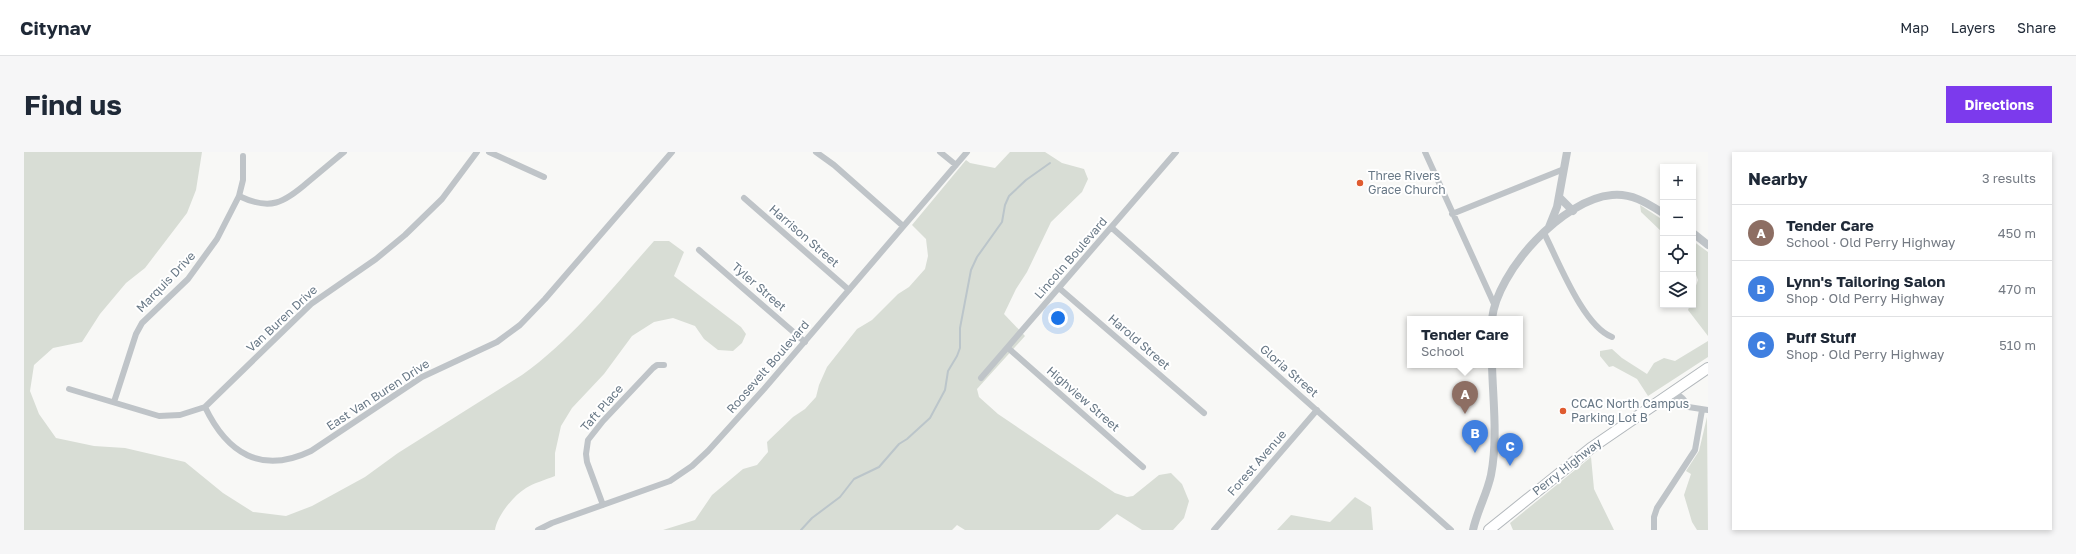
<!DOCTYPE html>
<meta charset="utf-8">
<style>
:root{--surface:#fff;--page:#f6f6f7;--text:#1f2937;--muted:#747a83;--line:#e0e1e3;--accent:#7c3aed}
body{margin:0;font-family:"Golos Text",sans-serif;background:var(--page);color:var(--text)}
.controls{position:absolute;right:12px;top:12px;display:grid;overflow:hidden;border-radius:0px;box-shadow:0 2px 6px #0003}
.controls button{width:36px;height:36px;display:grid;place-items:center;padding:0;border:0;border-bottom:1px solid var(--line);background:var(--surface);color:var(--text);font:20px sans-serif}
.you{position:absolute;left:1034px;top:166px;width:14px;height:14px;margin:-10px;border:3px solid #fff;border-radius:50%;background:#1a73e8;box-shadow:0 0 0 6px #1a73e833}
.badge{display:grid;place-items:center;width:26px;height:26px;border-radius:50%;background:var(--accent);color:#fff;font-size:13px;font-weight:700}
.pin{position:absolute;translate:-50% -33px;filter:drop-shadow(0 1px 2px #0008)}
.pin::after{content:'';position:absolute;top:21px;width:14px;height:12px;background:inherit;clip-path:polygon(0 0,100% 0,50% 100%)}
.popup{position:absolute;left:1383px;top:164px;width:116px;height:52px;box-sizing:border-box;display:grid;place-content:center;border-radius:0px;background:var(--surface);filter:drop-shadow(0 1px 3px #0005);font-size:13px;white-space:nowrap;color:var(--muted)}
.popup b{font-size:15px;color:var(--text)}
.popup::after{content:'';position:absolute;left:50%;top:100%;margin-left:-8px;border:8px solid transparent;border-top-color:var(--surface)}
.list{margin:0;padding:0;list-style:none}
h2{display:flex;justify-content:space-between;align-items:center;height:52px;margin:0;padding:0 16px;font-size:17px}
h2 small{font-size:13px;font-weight:400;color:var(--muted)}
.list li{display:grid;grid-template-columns:26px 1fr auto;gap:12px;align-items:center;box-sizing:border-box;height:56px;padding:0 16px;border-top:1px solid var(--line)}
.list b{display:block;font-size:15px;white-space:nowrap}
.list p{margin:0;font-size:13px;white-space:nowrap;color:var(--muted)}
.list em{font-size:13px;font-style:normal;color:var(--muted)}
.icon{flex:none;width:22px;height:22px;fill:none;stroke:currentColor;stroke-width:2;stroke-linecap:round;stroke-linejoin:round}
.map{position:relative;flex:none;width:1684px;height:378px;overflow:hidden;border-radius:0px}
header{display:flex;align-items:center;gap:24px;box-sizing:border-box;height:56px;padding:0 20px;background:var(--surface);border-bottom:1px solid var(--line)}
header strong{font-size:19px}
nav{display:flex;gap:22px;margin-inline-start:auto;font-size:14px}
.intro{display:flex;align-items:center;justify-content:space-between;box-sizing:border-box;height:96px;padding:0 24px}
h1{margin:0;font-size:28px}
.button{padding:10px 18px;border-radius:0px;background:var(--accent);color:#fff;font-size:14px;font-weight:700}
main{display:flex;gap:24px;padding:0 24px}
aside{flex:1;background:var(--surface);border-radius:0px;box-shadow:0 2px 6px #0003}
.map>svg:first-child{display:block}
.green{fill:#d8ddd5}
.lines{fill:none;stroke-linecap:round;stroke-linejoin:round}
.stream{stroke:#bbc5ca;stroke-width:2}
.primary-casing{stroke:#b3b8bc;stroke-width:12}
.minor{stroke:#bfc4c8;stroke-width:6}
.tertiary{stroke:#bfc4c8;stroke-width:8}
.primary{stroke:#fff;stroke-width:10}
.poi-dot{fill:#df5b2f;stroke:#fff;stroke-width:1.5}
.labels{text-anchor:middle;stroke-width:4;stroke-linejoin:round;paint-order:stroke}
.poi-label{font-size:12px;fill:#687886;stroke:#fff;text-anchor:start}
.street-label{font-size:12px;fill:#687886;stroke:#fff}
</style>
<header>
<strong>Citynav</strong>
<nav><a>Map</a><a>Layers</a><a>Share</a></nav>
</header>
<div class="intro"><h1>Find us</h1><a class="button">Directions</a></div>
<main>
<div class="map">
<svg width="1684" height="378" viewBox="0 0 1684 378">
<rect width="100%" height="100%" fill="#f8f8f6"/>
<path class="green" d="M0 0H178L172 38 163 61 121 116 102 131 76 162 58 190 29 196 10 213 6 239 15 262 32 286 70 294 101 296 161 310 199 341 229 360 262 364 288 354 341 325 374 301 498 223C549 187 589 135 630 89H645L660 100 650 124 717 175 722 182 718 191 709 199 694 198 680 187 671 174 649 166 630 170 608 184 580 222 548 256 537 274 531 301V324C521 328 510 331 502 336 489 344 473 364 471 378H0Z
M986 0H1021L1038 11 1060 17 1064 27 1058 40 1027 70 1003 120 992 137 980 162 1001 184 953 237 955 245 974 262 1091 341 1103 345 1109 344 1135 323 1147 321 1158 332 1165 349 1160 366 1149 378H1118L1093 362 1075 378H941L933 373 928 378H639L671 368 688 343 719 317 733 313 744 300 743 290 769 265 781 257 792 245 795 233 803 215 833 177 848 168 874 142 885 135 901 117 904 104 902 87 888 73 942 8 946 11 971 16Z
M1616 53 1639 68V81L1617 60Z
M1669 89 1684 100V184L1664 158 1666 153H1669V142L1674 128 1669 115Z
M1684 189V205L1624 244 1613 227 1589 214 1585 215 1576 204V199L1588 197 1598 206 1623 222 1630 211 1640 206 1651 209Z
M1683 265 1684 378H1673L1668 370 1660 343 1667 322 1662 319 1675 299Z
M1567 305 1570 337 1590 378H1489L1486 371Z
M1331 345 1347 355 1349 378H1253L1267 363 1306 370Z"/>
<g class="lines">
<path class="stream" d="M777 378 788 366 816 345 830 327 855 315 875 292 883 287 906 266 921 238 924 219 933 204 936 196V176L947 118 953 105 978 70 981 53 985 44 1002 28 1026 11"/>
<g class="primary-casing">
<path id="primary" d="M1465 378 1567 296 1684 216"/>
</g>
<path class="minor" d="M465 0 520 25
M792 0 810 13 879 74
M916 0 932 13
M1401 0 1471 154
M215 44C246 59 260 51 284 30 296 20 308 10 320 0
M720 46 825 138
M1428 62 1540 17
M1088 76 1427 378
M1520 81C1534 108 1559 174 1588 185
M675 98 781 190
M1035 136 1180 261
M984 196 1119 315
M957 226 1152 0
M45 237 135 264 156 263 181 255 287 152 352 107 381 83 418 47 453 0
M1650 239C1655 245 1662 246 1662 254
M1652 241V246L1658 254 1684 258
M90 250 112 182 118 171 164 127 193 87 215 44 219 28V4
M181 255C203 301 237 323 287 299L398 225 473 190 496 173 521 147 648 0
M579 353 563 310 562 302 564 288 579 269 629 216 633 213H640
M514 378 528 371 646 329 668 314 684 299 740 237 943 0
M1190 378 1293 258
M1630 378V365L1633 356 1671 298 1678 258"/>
<path class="tertiary" d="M1535 45 1549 59
M1525 75 1533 55 1543 0
M1669 81 1684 93
M1468 167C1473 119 1539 47 1588 43 1608 41 1623 51 1639 61
M1449 378C1453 359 1463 342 1467 323 1474 287 1469 250 1468 213"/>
<use href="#primary" class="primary"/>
</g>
<g class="poi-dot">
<circle cx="1336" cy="31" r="4"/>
<circle cx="1539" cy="259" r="4"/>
</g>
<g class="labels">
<g class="poi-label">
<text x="1344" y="28">Three Rivers<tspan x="1344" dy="14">Grace Church</tspan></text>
<text x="1547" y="256">CCAC North Campus<tspan x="1547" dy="14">Parking Lot B</tspan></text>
</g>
<g class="street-label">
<text transform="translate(780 84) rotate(41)" y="4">Harrison Street</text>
<text transform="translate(1047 106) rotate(-49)" y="4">Lincoln Boulevard</text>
<text transform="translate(142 130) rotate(-46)" y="4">Marquis Drive</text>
<text transform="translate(735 135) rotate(41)" y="4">Tyler Street</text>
<text transform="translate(258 167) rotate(-43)" y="4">Van Buren Drive</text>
<text transform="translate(1115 190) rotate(41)" y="4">Harold Street</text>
<text transform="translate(744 215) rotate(-49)" y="4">Roosevelt Boulevard</text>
<text transform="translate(1265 219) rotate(41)" y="4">Gloria Street</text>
<text transform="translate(354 243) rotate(-33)" y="4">East Van Buren Drive</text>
<text transform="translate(1059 247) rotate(41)" y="4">Highview Street</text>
<text transform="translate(578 256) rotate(-49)" y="4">Taft Place</text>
<text transform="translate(1233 311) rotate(-49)" y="4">Forest Avenue</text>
<text transform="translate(1543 315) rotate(-38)" y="4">Perry Highway</text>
</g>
</g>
</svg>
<div class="controls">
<button>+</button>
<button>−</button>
<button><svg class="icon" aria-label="locate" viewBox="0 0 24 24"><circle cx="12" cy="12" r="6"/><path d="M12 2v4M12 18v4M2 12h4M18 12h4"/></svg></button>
<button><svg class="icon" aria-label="layers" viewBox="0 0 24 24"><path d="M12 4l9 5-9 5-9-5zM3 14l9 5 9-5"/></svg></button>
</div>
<div class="you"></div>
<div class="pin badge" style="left:1441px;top:262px;background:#8d6e63">A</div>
<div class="popup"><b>Tender Care</b>School</div>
<div class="pin badge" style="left:1451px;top:301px;background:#3f7fe0">B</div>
<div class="pin badge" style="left:1486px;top:314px;background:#3f7fe0">C</div>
</div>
<aside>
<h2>Nearby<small>3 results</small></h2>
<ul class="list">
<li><span class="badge" style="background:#8d6e63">A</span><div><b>Tender Care</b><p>School · Old Perry Highway</p></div><em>450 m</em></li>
<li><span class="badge" style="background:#3f7fe0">B</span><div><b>Lynn's Tailoring Salon</b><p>Shop · Old Perry Highway</p></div><em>470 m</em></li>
<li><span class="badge" style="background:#3f7fe0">C</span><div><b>Puff Stuff</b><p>Shop · Old Perry Highway</p></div><em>510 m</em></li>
</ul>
</aside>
</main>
